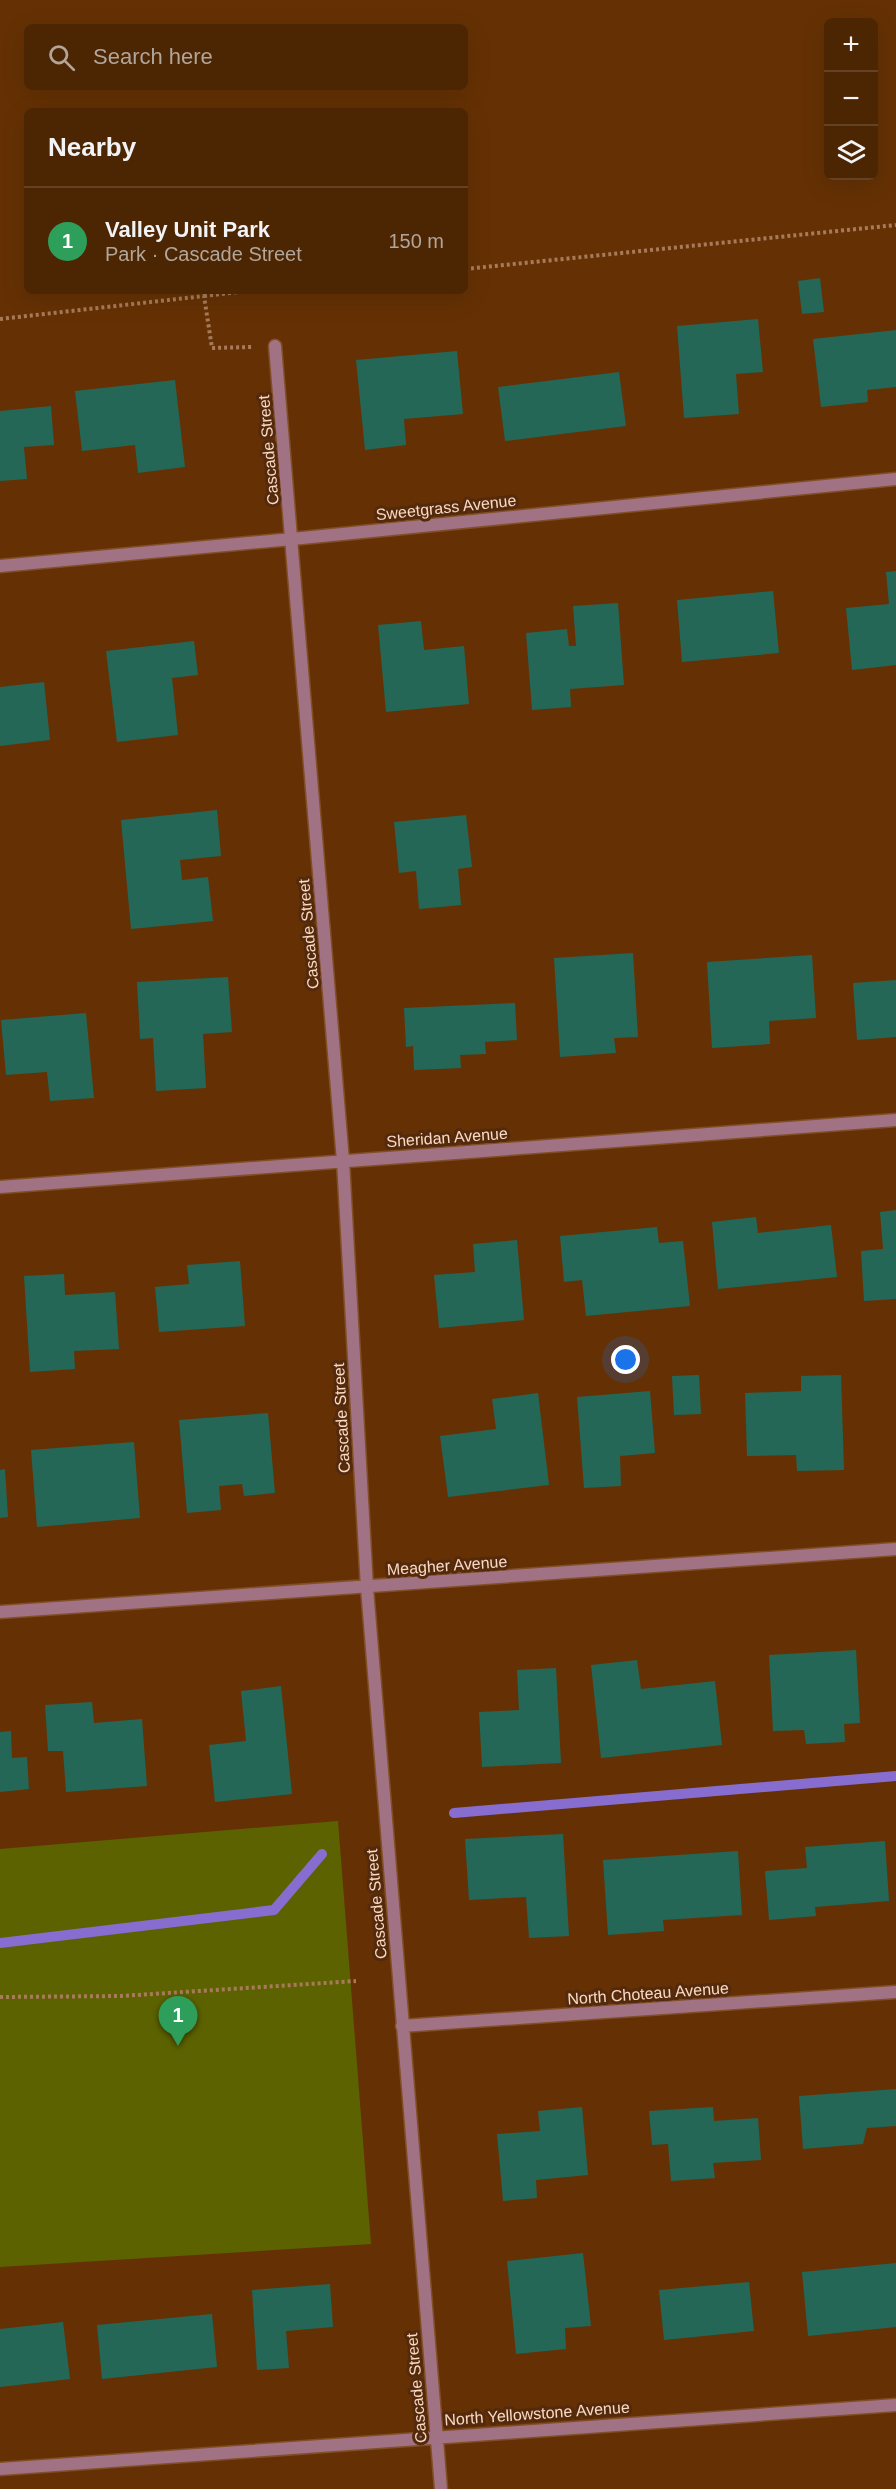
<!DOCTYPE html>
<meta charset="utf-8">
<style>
:root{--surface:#4c2503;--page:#563112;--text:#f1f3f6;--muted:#b2a59a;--line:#634225;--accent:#6bc3f2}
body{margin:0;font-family:Arial,sans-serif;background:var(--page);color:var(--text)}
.controls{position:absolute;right:18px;top:18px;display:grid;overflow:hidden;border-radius:9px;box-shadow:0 6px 24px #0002}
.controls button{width:54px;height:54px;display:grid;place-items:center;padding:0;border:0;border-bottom:2px solid var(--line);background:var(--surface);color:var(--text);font:30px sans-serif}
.you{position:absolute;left:626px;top:1360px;width:21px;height:21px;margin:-15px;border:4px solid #fff;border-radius:50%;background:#1a73e8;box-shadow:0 0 0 9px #1a73e833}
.badge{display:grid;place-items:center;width:39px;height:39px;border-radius:50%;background:var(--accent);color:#fff;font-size:20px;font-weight:700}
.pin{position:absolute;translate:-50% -50px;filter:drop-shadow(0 2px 3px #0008)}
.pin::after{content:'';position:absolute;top:32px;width:21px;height:18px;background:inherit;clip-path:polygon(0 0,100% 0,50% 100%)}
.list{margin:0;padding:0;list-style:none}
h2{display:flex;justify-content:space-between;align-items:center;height:78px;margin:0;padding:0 24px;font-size:26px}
h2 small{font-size:20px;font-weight:400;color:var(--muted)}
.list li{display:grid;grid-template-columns:39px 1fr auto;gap:18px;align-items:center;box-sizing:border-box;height:108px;padding:0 24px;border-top:2px solid var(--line)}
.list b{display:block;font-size:22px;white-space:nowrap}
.list p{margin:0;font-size:20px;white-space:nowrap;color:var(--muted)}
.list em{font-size:20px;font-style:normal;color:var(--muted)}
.icon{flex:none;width:33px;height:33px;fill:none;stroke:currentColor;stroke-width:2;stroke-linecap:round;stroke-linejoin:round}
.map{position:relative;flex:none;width:896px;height:2489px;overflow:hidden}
.search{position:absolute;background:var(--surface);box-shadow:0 6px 24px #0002;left:24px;top:24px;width:444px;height:66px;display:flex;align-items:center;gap:15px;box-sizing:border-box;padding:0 21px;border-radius:9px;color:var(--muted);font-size:22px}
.panel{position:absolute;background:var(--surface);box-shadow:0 6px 24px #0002;left:24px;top:108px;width:444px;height:186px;border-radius:9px}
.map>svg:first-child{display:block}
.green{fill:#5d6200}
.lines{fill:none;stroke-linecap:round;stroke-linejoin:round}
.stream{stroke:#866dcf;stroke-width:10}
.building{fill:#246756}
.minor-casing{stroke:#804f27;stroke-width:15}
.path{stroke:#a77b59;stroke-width:4;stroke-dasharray:3 3;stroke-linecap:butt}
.minor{stroke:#a17184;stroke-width:12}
.labels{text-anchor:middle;stroke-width:6;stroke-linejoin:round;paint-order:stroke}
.street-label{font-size:16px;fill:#fad9c5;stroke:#532a0c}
</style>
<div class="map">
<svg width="896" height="2489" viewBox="0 0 896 2489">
<rect width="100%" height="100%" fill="#653104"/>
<path class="green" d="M338 1821 371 2244 0 2267V1849Z"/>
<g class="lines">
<path class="stream" d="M454 1813 896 1776
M0 1943 274 1910 322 1854"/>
</g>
<path class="building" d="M820 278 824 312 802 314 798 281Z
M758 319 763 372 736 374 739 414 684 418 677 326Z
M896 330V387L867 390 868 402 821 407 813 339Z
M457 351 463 414 404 419 406 445 365 450 356 360Z
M619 372 626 426 505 441 498 387Z
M175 380 185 467 138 473 135 445 82 451 75 391Z
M51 406 54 445 24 447 27 479 0 481V411Z
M896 571V665L852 670 846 608 889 604 886 572Z
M773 591 779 653 682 662 677 600Z
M618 603 624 685 570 689 571 707 532 710 526 633 567 629 569 646H576L573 606Z
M421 621 424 650 464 646 469 704 386 712 378 625Z
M194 641 198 675 172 678 178 735 117 742 106 651Z
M44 682 50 740 0 746V687Z
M217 810 221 856 180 860 182 880 208 877 213 921 131 929 121 820Z
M466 815 472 867 458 869 461 905 419 909 416 871 399 873 394 822Z
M633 953 638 1037 614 1038 616 1053 560 1057 554 958Z
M812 955 816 1018 769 1021 770 1044 712 1048 707 962Z
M228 977 232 1032 203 1034 206 1088 156 1091 153 1038 140 1039 137 982Z
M896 980V1037L857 1040 853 983Z
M515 1003 517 1040 485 1042 486 1054 460 1055 461 1068 414 1070 413 1046 406 1047 404 1008Z
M86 1013 94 1098 50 1101 47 1072 6 1075 1 1020Z
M896 1210V1299L864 1301 861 1251 883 1249 880 1212Z
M756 1217 758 1233 831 1225 837 1277 718 1289 712 1222Z
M657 1227 659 1243 683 1241 690 1306 586 1316 582 1280 564 1282 560 1236Z
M517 1240 524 1320 439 1328 434 1275 475 1272 473 1244Z
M240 1261 245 1326 159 1332 155 1287 189 1284 187 1265Z
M64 1274 65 1295 115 1292 119 1349 74 1351 75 1369 30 1372 24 1276Z
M699 1375 701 1414 674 1415 672 1376Z
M841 1375 844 1470 797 1471 796 1455 747 1456 745 1393 801 1391V1376Z
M650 1391 655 1453 620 1456 621 1486 584 1488 577 1397Z
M538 1393 549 1485 448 1497 440 1436 496 1429 492 1399Z
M268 1413 275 1493 244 1496 242 1484 219 1486 221 1510 187 1513 179 1420Z
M134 1442 140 1518 37 1527 31 1450Z
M5 1469 8 1517 0 1518V1470Z
M856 1650 860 1723 844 1724 845 1742 806 1744 804 1730 773 1731 769 1655Z
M637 1660 641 1689 715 1681 722 1745 601 1758 591 1665Z
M556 1668 561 1763 482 1767 479 1712 519 1710 517 1670Z
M281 1686 292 1794 215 1802 209 1745 246 1741 241 1691Z
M92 1702 94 1723 142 1719 147 1786 66 1792 63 1751H48L45 1705Z
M11 1731 12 1758 27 1757 29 1789 0 1792V1732Z
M563 1834 569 1936 529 1938 526 1897 469 1900 465 1839Z
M885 1841 889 1901 815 1907 816 1916 769 1920 765 1871 807 1868 805 1847Z
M738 1851 742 1915 663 1920 664 1931 608 1935 603 1860Z
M896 2089V2126L867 2128 863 2144 803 2149 799 2096Z
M582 2107 588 2175 536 2180 537 2198 503 2201 497 2134 540 2131 538 2111Z
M713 2107 714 2121 758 2118 761 2160 713 2163 715 2178 671 2181 668 2144 652 2145 649 2111Z
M583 2253 591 2326 565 2328 566 2349 516 2354 507 2261Z
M896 2263V2327L808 2336 802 2272Z
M749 2282 754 2331 664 2340 659 2290Z
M330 2284 333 2327 286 2331 289 2368 257 2370 252 2290Z
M212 2314 217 2367 102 2379 97 2325Z
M63 2322 70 2379 0 2387V2329Z"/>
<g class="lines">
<g class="minor-casing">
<path id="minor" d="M275 346 343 1161 367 1588 441 2489
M0 566 292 539 896 479
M0 1187 896 1120
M0 1612 896 1549
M402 2026 896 1992
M0 2469 896 2405"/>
</g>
<path class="path" d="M465 269 896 225
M204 296 248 291
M0 319 204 296 212 348 252 347
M0 1997 121 1996 356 1981"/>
<use href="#minor" class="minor"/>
</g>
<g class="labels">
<g class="street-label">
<text transform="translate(268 450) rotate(-95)" y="6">Cascade Street</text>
<text transform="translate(446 507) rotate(-6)" y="6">Sweetgrass Avenue</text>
<text transform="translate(308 934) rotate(-95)" y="6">Cascade Street</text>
<text transform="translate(447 1137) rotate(-4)" y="6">Sheridan Avenue</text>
<text transform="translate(341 1418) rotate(-93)" y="6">Cascade Street</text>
<text transform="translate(447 1565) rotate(-4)" y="6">Meagher Avenue</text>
<text transform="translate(376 1904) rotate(-95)" y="6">Cascade Street</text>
<text transform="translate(648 1993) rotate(-4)" y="6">North Choteau Avenue</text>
<text transform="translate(416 2388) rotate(-95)" y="6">Cascade Street</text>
<text transform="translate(537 2413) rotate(-4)" y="6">North Yellowstone Avenue</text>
</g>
</g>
</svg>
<div class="controls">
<button>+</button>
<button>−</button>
<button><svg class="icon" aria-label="layers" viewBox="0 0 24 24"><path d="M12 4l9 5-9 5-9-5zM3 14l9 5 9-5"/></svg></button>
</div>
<div class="you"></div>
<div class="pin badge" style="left:178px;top:2046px;background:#2e9e5b">1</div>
<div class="search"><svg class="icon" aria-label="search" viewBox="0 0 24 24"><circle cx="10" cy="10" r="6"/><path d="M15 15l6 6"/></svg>Search here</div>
<section class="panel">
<h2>Nearby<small></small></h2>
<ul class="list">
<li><span class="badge" style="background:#2e9e5b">1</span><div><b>Valley Unit Park</b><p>Park · Cascade Street</p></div><em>150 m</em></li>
</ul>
</section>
</div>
